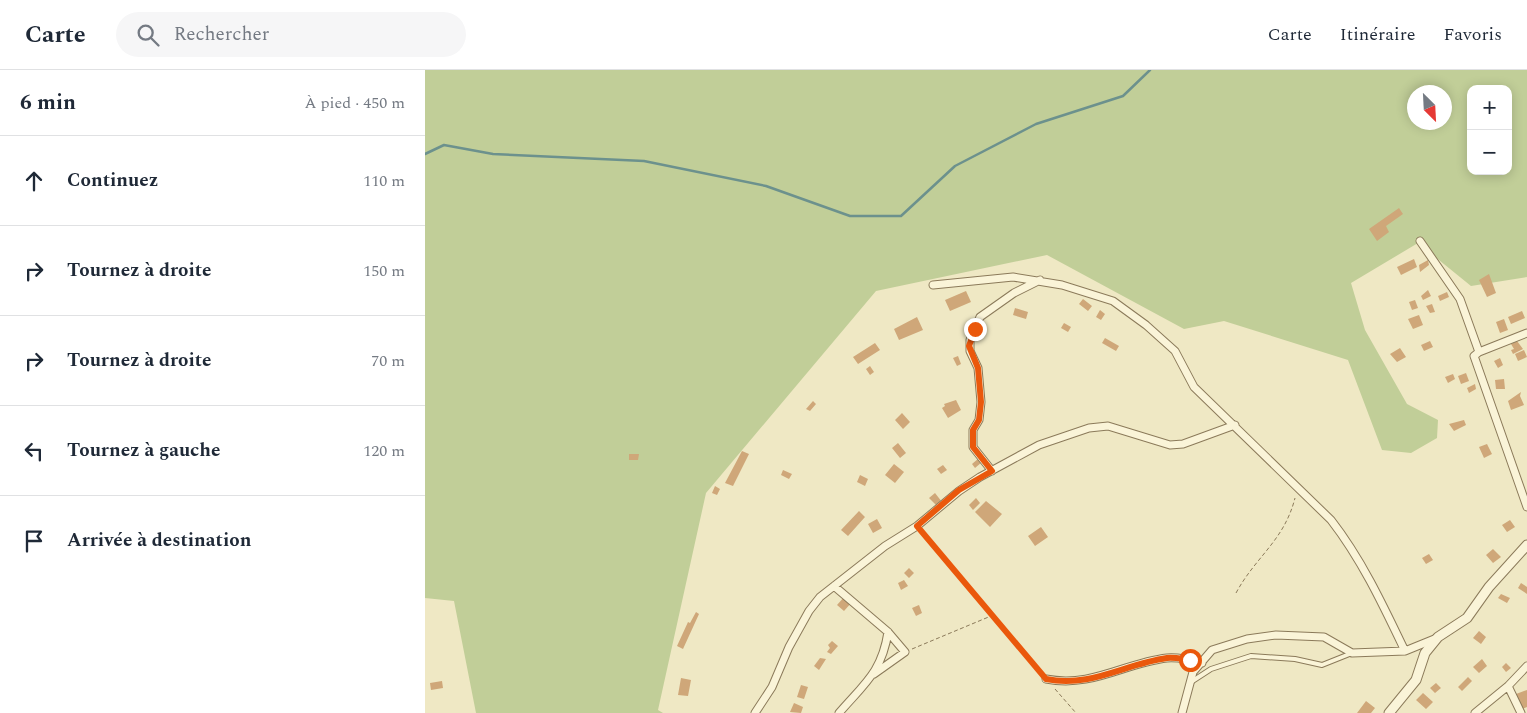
<!DOCTYPE html>
<html lang="fr">
<meta charset="utf-8">
<style>
:root{--surface:#fff;--page:#f6f6f7;--text:#1f2937;--muted:#747a83;--line:#e0e1e3}
body{margin:0;font-family:Spectral,serif;background:var(--page);color:var(--text)}
.controls{position:absolute;right:15px;top:15px;display:grid;overflow:hidden;border-radius:10px;box-shadow:0 2px 12px #0003}
.controls button{width:45px;height:45px;display:grid;place-items:center;padding:0;border:0;border-bottom:1px solid var(--line);background:var(--surface);color:var(--text);font:25px sans-serif}
.compass{position:absolute;left:982px;top:15px;width:45px;height:45px;border-radius:50%;background:var(--surface);box-shadow:0 2px 12px #0003;rotate:156deg}
.stop{position:absolute;width:15px;height:15px;margin:-11px;border:4px solid #ea580c;border-radius:50%;background:#fff}
.stop.end{background:#ea580c;border-color:#fff;box-shadow:0 1px 5px #0008}
.list{margin:0;padding:0;list-style:none}
h2{display:flex;justify-content:space-between;align-items:center;height:65px;margin:0;padding:0 20px;font-size:21px}
h2 small{font-size:16px;font-weight:400;color:var(--muted)}
.list li{display:grid;grid-template-columns:32px 1fr auto;gap:15px;align-items:center;box-sizing:border-box;height:90px;padding:0 20px;border-top:1px solid var(--line)}
.list b{display:block;font-size:19px;white-space:nowrap}
.list em{font-size:16px;font-style:normal;color:var(--muted)}
.icon{flex:none;width:28px;height:28px;fill:none;stroke:currentColor;stroke-width:2;stroke-linecap:round;stroke-linejoin:round}
.map{position:relative;flex:none;width:1102px;height:643px;overflow:hidden}
header{display:flex;align-items:center;gap:30px;box-sizing:border-box;height:70px;padding:0 25px;background:var(--surface);border-bottom:1px solid var(--line)}
header strong{font-size:24px}
nav{display:flex;gap:28px;margin-inline-start:auto;font-size:18px}
.search{width:350px;height:45px;background:var(--page);display:flex;align-items:center;gap:12px;box-sizing:border-box;padding:0 18px;border-radius:28px;color:var(--muted);font-size:19px}
main{display:flex}
aside{flex:1;background:var(--surface)}
.map>svg:first-child{display:block}
.green{fill:#c1ce98;fill-rule:evenodd}
.lines{fill:none;stroke-linecap:round;stroke-linejoin:round}
.stream{stroke:#6c918d;stroke-width:2.5}
.building{fill:#cfa779}
.service-casing{stroke:#8b7a5a;stroke-width:6}
.minor-casing{stroke:#8b7a5a;stroke-width:9}
.tertiary-casing{stroke:#8b7a5a;stroke-width:11}
.path{stroke:#8b7a5a;stroke-width:1;stroke-dasharray:4 2.5;stroke-linecap:butt}
.service{stroke:#faf4d8;stroke-width:4}
.minor{stroke:#faf4d8;stroke-width:7}
.tertiary{stroke:#faf4d8;stroke-width:9}
.route{stroke:#ea580c;stroke-width:6}
</style>
<header>
<strong>Carte</strong>
<div class="search"><svg class="icon" aria-label="search" viewBox="0 0 24 24"><circle cx="10" cy="10" r="6"/><path d="M15 15l6 6"/></svg>Rechercher</div>
<nav><a>Carte</a><a>Itinéraire</a><a>Favoris</a></nav>
</header>
<main>
<aside>
<h2>6 min<small>À pied · 450 m</small></h2>
<ul class="list">
<li><svg class="icon" aria-label="ahead" viewBox="0 0 24 24"><path d="M12 20V5M6 11l6-6 6 6"/></svg><div><b>Continuez</b></div><em>110 m</em></li>
<li><svg class="icon" aria-label="right" viewBox="0 0 24 24"><path d="M7 20v-9h11M14 6l5 5-5 5"/></svg><div><b>Tournez à droite</b></div><em>150 m</em></li>
<li><svg class="icon" aria-label="right" viewBox="0 0 24 24"><path d="M7 20v-9h11M14 6l5 5-5 5"/></svg><div><b>Tournez à droite</b></div><em>70 m</em></li>
<li><svg class="icon" aria-label="left" viewBox="0 0 24 24"><path d="M17 20v-9H6M10 6l-5 5 5 5"/></svg><div><b>Tournez à gauche</b></div><em>120 m</em></li>
<li><svg class="icon" aria-label="arrive" viewBox="0 0 24 24"><path d="M6 21V4h12l-3 4 3 4H6"/></svg><div><b>Arrivée à destination</b></div></li>
</ul>
</aside>
<div class="map">
<svg width="1102" height="643" viewBox="0 0 1102 643">
<rect width="100%" height="100%" fill="#efe8c4"/>
<path class="green" d="M0 0H1102V207L1046 216 993 173 926 213 940 260 982 334 1013 350 1012 368 986 383 957 380 923 290 799 251 759 259 622 185 451 221 281 423 233 640 238 643H51L29 531 0 528ZM1046 19H1083V101H1046ZM989 22H1019V52H989Z"/>
<g class="lines">
<path class="stream" d="M0 84 19 75 68 84 219 91 341 116 425 146H476L530 96 611 54 698 26 725 0"/>
</g>
<path class="building" d="M974 138 978 144 961 156 964 162 952 171 944 159Z
M989 189 992 197 976 205 972 197Z
M1003 190 1004 195 995 202 994 195Z
M1064 204 1071 223 1062 227 1054 210Z
M1003 220 1006 226 998 230 996 226Z
M541 221 546 232 525 241 520 230Z
M1022 222 1024 227 1015 231 1013 226Z
M658 229 667 236 663 241 654 234Z
M990 230 993 238 987 240 984 232Z
M1007 234 1010 242 1005 243 1001 236Z
M590 238 603 242 601 249 588 245Z
M675 240 680 244 676 250 671 247Z
M1097 241 1100 248 1086 254 1083 247Z
M994 245 998 255 988 259 983 249Z
M492 247 498 260 474 270 469 259Z
M1079 249 1083 260 1075 263 1071 252Z
M639 253 646 257 643 262 636 258Z
M680 268 694 276 691 281 677 273Z
M1005 271 1008 277 999 281 996 275Z
M1092 271 1098 279 1088 284 1086 280 1089 279 1086 274Z
M450 273 455 280 433 294 428 287Z
M975 278 981 287 972 292 965 284Z
M1099 280 1102 287 1093 291 1090 284Z
M533 286 536 294 532 296 528 288Z
M1075 288 1078 295 1073 298 1069 291Z
M445 296 449 302 445 305 441 299Z
M1041 303 1044 311 1036 314 1033 306Z
M1028 304 1030 309 1023 313 1020 307Z
M1079 309 1080 319H1071L1070 310Z
M1050 314 1051 319 1044 323 1042 318Z
M1096 322 1095 326 1099 335 1086 340 1083 331Z
M531 330 536 340 523 348 517 338 520 336 519 334Z
M388 331 391 334 385 341 381 339Z
M477 343 485 352 478 359 470 350Z
M1039 350 1041 355 1029 361 1024 354Z
M473 373 481 383 475 388 467 378Z
M1062 374 1067 384 1059 388 1054 377Z
M317 381 324 384 308 416 300 413Z
M204 384H214L213 390H204Z
M554 388 557 392 550 398 547 394Z
M469 394 479 402 470 413 460 405Z
M518 395 522 400 516 404 512 399Z
M358 400 367 404 364 409 356 405Z
M435 405 443 409 440 416 432 412Z
M290 416 295 419 292 425 287 423Z
M510 423 517 432 512 436 504 428Z
M551 428 555 433 548 440 544 435Z
M561 431 577 444 565 457 550 442Z
M434 441 440 447 423 466 416 460Z
M452 449 457 458 448 463 443 454Z
M1085 450 1090 457 1082 462 1077 455Z
M616 457 623 467 610 476 603 466Z
M1068 479 1076 487 1068 493 1061 485Z
M1004 484 1008 490 1001 494 997 488Z
M484 498 489 503 484 508 479 503Z
M479 510 483 516 476 520 473 513Z
M1096 513 1102 517V524L1093 518Z
M1076 524 1085 528 1082 533 1073 528Z
M420 526 427 532 419 541 412 535Z
M494 535 497 543 491 546 487 538Z
M271 542 274 544 258 579 252 576 263 552 265 553Z
M1054 561 1061 567 1056 574 1048 568Z
M407 571 413 576 406 584 402 582 405 578 403 575Z
M395 588 401 589 394 600 389 596Z
M1057 589 1062 596 1054 603 1048 597Z
M1081 593 1086 598 1081 602 1077 597Z
M1043 607 1047 611 1037 621 1033 617Z
M256 608 266 610 263 626 253 625Z
M17 611 18 618 6 620 5 613Z
M1011 613 1016 618 1010 623 1005 618Z
M376 615 383 617 379 629 372 627Z
M1102 620V637L1097 639 1091 624Z
M998 623 1008 632 1001 639 991 630Z
M941 631 950 638 946 643H932Z
M369 633 378 637 376 643 365 642Z"/>
<g class="lines">
<g class="service-casing">
<path id="service" d="M766 612 786 599 826 586 870 589 897 595 927 583"/>
</g>
<g class="minor-casing">
<path id="minor" d="M995 171 1035 229 1054 282
M508 215 588 207 637 215 688 231 721 255 750 281 769 317 906 450C937 490 958 535 980 581
M1102 263 1054 282 1049 286 1102 437
M567 401 548 377V360L554 350 556 332 553 298 545 281V270L555 247 589 223 615 210
M409 516 463 562 480 582 449 604
M621 609C667 618 699 593 742 588 753 587 766 590 777 593
M1083 616 1096 643
M330 643 347 617 364 577 384 541 395 527 460 476 492 456 534 421 555 407 614 375 664 358 683 356 745 375 758 374 810 355
M414 643C439 614 457 602 463 562
M757 643 768 602 787 580 822 569 851 565 899 567 927 583 980 581 1012 568
M1050 643 1083 616 1102 596"/>
</g>
<g class="tertiary-casing">
<path id="tertiary" d="M964 643 991 610 1000 583 1013 567 1042 548 1064 517 1102 475"/>
</g>
<path class="path" d="M497 461 566 545
M811 523C831 486 859 471 870 428
M487 579 566 546 616 603
M630 619 651 643"/>
<use href="#service" class="service"/>
<use href="#minor" class="minor"/>
<use href="#tertiary" class="tertiary"/>
</g>
<g class="lines">
<path class="route" d="M550 259 544 276 553 298 556 332 554 350 548 360V377L567 401 534 420 492 456 621 609C666 618 699 594 742 588 749 587 757 589 765 590"/>
</g>
</svg>
<div class="controls">
<button>+</button>
<button>−</button>
</div>
<svg class="compass" viewBox="-18 -18 36 36"><path d="M0-13l5 13h-10z" fill="#e53935"/><path d="M0 13l5-13h-10z" fill="#747a83"/></svg>
<div class="stop" style="left:765px;top:590px"></div>
<div class="stop end" style="left:550px;top:259px"></div>
</div>
</main>
